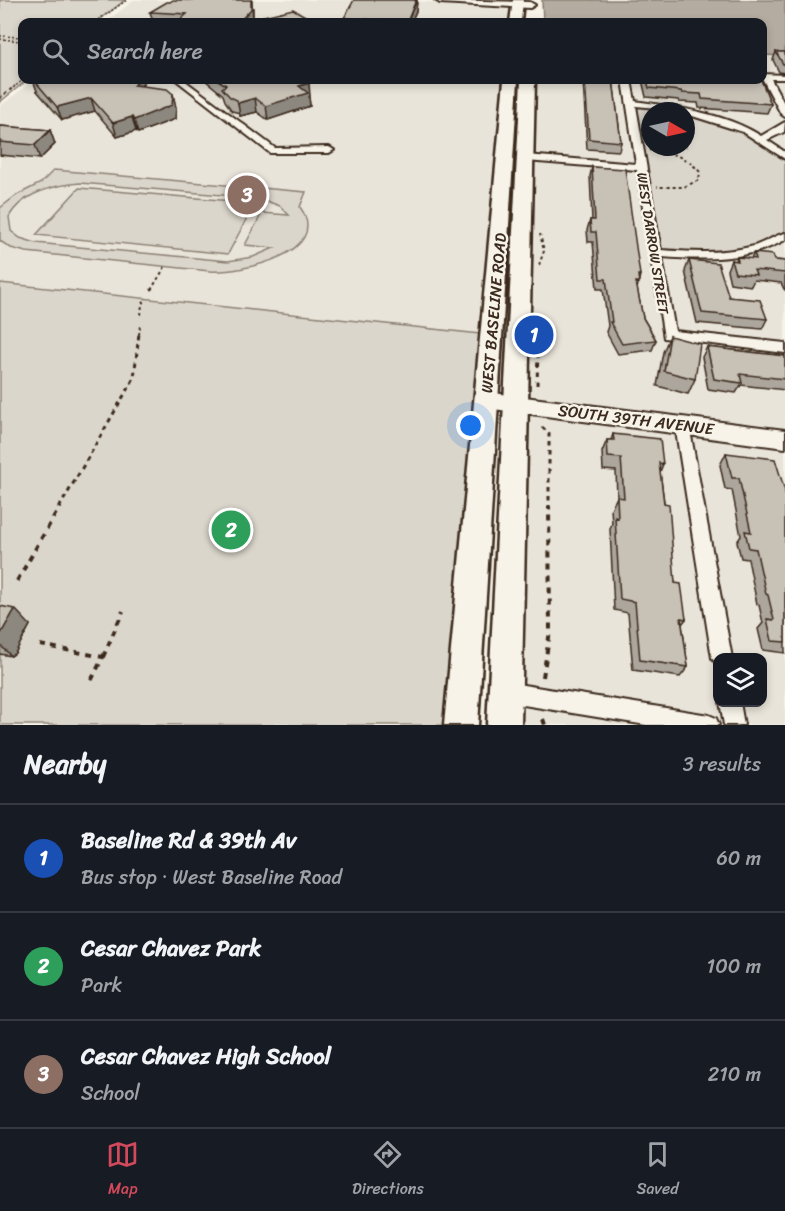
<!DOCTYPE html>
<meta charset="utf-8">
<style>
:root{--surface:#171b24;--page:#20242c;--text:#f1f3f6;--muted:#9ea1a6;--line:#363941;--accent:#d1495b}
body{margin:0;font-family:Sriracha,sans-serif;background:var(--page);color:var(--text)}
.controls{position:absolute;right:18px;bottom:18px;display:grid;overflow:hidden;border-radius:12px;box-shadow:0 3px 9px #0003}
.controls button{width:54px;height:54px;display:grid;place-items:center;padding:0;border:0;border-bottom:2px solid var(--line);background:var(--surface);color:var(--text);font:30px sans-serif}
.compass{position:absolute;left:641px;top:102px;width:54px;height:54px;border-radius:50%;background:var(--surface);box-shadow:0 3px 9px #0003;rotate:99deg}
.you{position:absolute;left:471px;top:426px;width:21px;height:21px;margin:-15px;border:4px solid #fff;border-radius:50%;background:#1a73e8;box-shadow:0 0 0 9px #1a73e833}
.badge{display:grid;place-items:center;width:39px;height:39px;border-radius:50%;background:var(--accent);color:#fff;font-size:20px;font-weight:700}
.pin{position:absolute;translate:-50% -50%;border:3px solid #fff;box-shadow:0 2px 6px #0006}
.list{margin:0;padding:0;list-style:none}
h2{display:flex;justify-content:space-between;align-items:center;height:78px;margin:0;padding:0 24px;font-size:26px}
h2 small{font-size:20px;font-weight:400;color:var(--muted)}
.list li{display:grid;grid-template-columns:39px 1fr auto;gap:18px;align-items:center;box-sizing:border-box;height:108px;padding:0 24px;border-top:2px solid var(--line)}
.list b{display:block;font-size:22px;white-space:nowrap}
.list p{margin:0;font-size:20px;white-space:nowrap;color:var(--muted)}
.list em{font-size:20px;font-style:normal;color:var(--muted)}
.icon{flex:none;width:33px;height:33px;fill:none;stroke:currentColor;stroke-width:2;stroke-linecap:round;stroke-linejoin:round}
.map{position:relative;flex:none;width:785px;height:725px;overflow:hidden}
.search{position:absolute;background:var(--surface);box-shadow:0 3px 9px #0003;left:18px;right:18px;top:18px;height:66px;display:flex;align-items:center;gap:15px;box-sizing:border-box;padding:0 21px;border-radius:12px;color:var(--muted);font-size:22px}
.sheet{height:402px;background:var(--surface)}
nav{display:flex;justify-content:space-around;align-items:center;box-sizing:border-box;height:84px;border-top:2px solid var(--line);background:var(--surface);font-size:16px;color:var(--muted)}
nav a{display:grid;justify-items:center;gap:3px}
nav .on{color:var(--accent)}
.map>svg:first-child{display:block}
.built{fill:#e9e4d9;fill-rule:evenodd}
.green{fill:#dbd6cb;stroke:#8b8074;stroke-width:1.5;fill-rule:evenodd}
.water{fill:#b4aca0;stroke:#84786c;stroke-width:1.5}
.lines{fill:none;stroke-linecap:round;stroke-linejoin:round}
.street-casing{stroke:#3b2a1e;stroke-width:4}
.secondary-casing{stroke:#3b2a1e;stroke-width:4}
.primary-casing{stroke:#3b2a1e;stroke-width:5}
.path-far3{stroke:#3b2a1e;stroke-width:1.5;stroke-dasharray:2 2;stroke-linecap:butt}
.path-far2{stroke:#3b2a1e;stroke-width:2;stroke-dasharray:3 3;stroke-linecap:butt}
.path-far1{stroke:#3b2a1e;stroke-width:3;stroke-dasharray:4.5 4.5;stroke-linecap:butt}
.path{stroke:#3b2a1e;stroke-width:4;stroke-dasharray:6 6;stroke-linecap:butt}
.street{fill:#f7f3e8;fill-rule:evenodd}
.secondary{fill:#f7f3e8;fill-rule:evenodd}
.primary{fill:#f7f3e8;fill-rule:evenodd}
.wall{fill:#aca69d;stroke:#3b2a1e;stroke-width:1.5}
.shaded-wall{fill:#8c877f;stroke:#3b2a1e;stroke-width:1.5}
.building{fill:#c8c1b6;stroke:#3b2a1e;stroke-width:1.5}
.labels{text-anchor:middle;stroke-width:5;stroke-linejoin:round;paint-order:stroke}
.far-street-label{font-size:14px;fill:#3b2a1e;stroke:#f7f3e8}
.street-label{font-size:16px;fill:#3b2a1e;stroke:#f7f3e8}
</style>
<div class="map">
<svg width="785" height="725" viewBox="0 0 785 725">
<rect width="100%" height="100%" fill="#f7f3e8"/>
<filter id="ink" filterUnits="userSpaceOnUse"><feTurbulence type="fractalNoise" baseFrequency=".0167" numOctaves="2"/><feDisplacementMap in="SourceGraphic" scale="12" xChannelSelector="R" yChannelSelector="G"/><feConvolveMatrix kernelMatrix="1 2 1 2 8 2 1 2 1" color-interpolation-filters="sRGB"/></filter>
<g filter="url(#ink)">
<path class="built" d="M134 0H394L500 6 510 10 509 22H106Z
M763 55 785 56V725H524L535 80H762ZM650 111H686V147H650ZM718 658H762V702H718Z
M34 80H504L480 334 0 283V106Z"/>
<path class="green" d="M0 0H125L97 22H22V80H27L0 102Z
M630 103 686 111H650V147H686V111L746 130 785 156V236L729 254 656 253Z
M54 170 306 192 300 207C333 254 240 273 210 271L26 252 11 248 0 241V208L17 195 41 183ZM80 183 258 198 280 206 289 215 262 213 245 245 274 248 253 257 228 261 36 243 20 238 11 231 9 217C22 193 54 185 80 183Z
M79 188 255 203 228 254 36 235Z
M0 283 480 334 445 725H0Z"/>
<path class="water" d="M542 0H785V56L763 55 762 22H543Z"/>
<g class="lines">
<g class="street-casing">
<path id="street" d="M762 74 785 75V79H771L785 105V117L781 114 762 78Z
M176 80H184L275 148 329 147 334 150 329 153H270Z
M623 80H631L635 101C676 107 726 113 761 136L785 122 784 132 767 140 785 152V159L743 132 686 114V111L636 106 661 250C690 252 721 254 750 247 763 244 773 236 785 233V240C747 261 704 260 662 257L675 331 785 343V353L664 338 637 170 526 161 521 158 526 155 636 164Z
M682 419 687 421 689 425 732 658H718V666L712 658 675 425 677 421Z
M505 682 709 715 716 718 719 725H646L505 702 498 699 495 692 498 685Z
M720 702H740L744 725H724Z"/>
</g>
<g class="secondary-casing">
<path id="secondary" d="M435 0 530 2 535 5 530 8 440 3Z
M486 392 785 430V448L486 408 479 406 476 400 479 394Z"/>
</g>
<g class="primary-casing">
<path id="primary" d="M513 0H523L521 22H510Z
M504 80H518L478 725H444Z
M521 80H535L521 725H487Z"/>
</g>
<path class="path-far3" d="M95 22 127 0
M0 36 22 37
M0 39 22 41
M13 88 23 80"/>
<path class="path-far2" d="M0 98 15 86
M649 150C669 152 686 156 700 172L699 180 684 187H657
M539 265 544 251 540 234
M151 290 165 267
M141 315 142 304 146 298
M139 335 140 325"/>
<path class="path-far1" d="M537 385 538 352
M542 427 549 434V508
M59 508 134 378 139 333"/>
<path class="path" d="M17 581 60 506
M40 645 103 657 89 685
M103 657 123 611
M543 677 550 631 549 506
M543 719 545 725"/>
<use href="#street" class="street"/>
<use href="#secondary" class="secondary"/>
<use href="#primary" class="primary"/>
</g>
<path class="wall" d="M417 0 416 11 411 22H345L344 18Z
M253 8V18L316 22H153L150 12Z
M776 52H785V73L779 72 773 60Z
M33 80H146L142 84 143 86 173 94 176 108 175 119 138 133 136 131 117 137 95 111 62 120 37 91Z
M205 80H305L310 96 309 97 310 106 268 120 257 112 240 116V113L232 111 225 101 223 95Z
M583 80H613L621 142 619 151 587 149Z
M642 80H761L771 104 767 113 699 108 698 103 679 102 678 100 646 97Z
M0 126 50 130 55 144 40 159 0 155Z
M592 167 640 275 637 289 643 318 656 340 652 350 618 354 606 332 608 326 603 289H597L593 242H588L587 230 590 220H592L590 176Z
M754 253 775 260 785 261V290L784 289 781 283 754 280 751 286 730 283 727 270 731 260 736 261 737 257 751 259Z
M689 260 729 297 767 319 762 329 697 323 685 271Z
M670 336 695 379 688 394 657 386 663 352Z
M707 347 785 356V390L741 385 736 393 708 389 702 357Z
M613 434 663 464 660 472 675 583 686 619 682 624 688 667 680 677 633 670 628 613 614 610 610 529 612 523 611 509 617 497 616 471 603 470 602 452 607 440H611Z
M726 453 785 491V653L763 650 758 629 763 623 759 605 757 604 748 559 741 558 737 542 741 536 732 490 725 489 720 465Z
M0 606 30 625 15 653 11 656 0 654Z"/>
<path class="shaded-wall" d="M252 0 253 20 240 22Z
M417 0 416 11 411 22H407Z
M132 80H146L142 84 144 92 138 98Z
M309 83 310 96 309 97 310 106 268 120 266 106 299 86Z
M173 94 176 108 175 119 138 133 134 120Z
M91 98 95 111 62 120 57 107Z
M255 98 257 112 240 116 238 103Z
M132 117 136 131 117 137 113 123Z
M50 130 55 144 40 159 35 145Z
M15 609 30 625 15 653 11 656 0 645V635Z"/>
<path class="building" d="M173 0H251V9L239 22 293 9 316 22H178L187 14 150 12 167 2H170Z
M354 0H416L407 22 344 18Z
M776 52H785V64H783Z
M34 80H140L134 85 167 89 173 94 172 105 134 120 132 117 113 123 91 98 57 107Z
M218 80H305L309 83 299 86 308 93 266 106 255 98 238 103 237 100 230 97 222 88 226 85Z
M585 80H613L621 142 589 139Z
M647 80H761L771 104 702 99 701 94 682 93 681 91 649 88Z
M0 126 50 130 35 145 0 142Z
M592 167 625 169 640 275H638L639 283 636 282 643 318 656 340 622 344 610 322H612L606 279H600L596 232H591L590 220H595Z
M754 253 773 255 775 260 785 261V273L754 270 756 275 735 273 731 260 738 261 737 257 756 259Z
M689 260 718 263 729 297 760 300 767 319 702 313Z
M670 336 700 344 695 379 664 371Z
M707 347 785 356V379L740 374 742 383 714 379Z
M613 434 660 439 663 464 659 463 664 503 669 504 675 583 681 584 686 619 681 618 688 667 640 660 635 602 620 599 615 517 618 518 617 497 624 498 621 458 608 457 607 440H614Z
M726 453 775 459 785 491V642L772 641 767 619 774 620 768 595 766 594 756 549 749 548 745 531 751 532 739 478H732Z
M0 606 15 609 0 635Z"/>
</g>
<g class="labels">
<g class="far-street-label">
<text transform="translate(653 243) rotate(81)" y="5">WEST DARROW STREET</text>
</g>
<g class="street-label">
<text transform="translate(493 313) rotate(-85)" y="6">WEST BASELINE ROAD</text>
<text transform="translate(636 419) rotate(7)" y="6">SOUTH 39TH AVENUE</text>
</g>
</g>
</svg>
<div class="controls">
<button><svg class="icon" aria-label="layers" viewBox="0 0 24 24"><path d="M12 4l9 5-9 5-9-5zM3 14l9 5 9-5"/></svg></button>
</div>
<svg class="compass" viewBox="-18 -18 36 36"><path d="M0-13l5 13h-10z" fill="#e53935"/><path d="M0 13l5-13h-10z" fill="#9ea1a6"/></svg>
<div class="you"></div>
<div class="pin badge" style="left:534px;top:335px;background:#1a4fb4">1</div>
<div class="pin badge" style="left:231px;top:530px;background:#2e9e5b">2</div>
<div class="pin badge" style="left:247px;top:195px;background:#8d6e63">3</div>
<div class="search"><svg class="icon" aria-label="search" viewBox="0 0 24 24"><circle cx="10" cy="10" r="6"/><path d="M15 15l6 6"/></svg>Search here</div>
</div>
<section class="sheet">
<h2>Nearby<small>3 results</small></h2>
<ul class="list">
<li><span class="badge" style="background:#1a4fb4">1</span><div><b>Baseline Rd &amp; 39th Av</b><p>Bus stop · West Baseline Road</p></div><em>60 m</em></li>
<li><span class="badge" style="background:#2e9e5b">2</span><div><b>Cesar Chavez Park</b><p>Park</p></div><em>100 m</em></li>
<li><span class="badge" style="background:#8d6e63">3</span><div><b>Cesar Chavez High School</b><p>School</p></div><em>210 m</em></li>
</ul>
</section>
<nav>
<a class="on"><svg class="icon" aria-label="map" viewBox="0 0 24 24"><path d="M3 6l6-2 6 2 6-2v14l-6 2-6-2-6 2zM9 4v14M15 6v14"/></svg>Map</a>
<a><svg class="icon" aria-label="directions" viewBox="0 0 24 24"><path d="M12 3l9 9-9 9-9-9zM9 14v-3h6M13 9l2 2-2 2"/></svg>Directions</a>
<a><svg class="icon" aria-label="saved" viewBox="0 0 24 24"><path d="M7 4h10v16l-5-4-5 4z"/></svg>Saved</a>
</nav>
